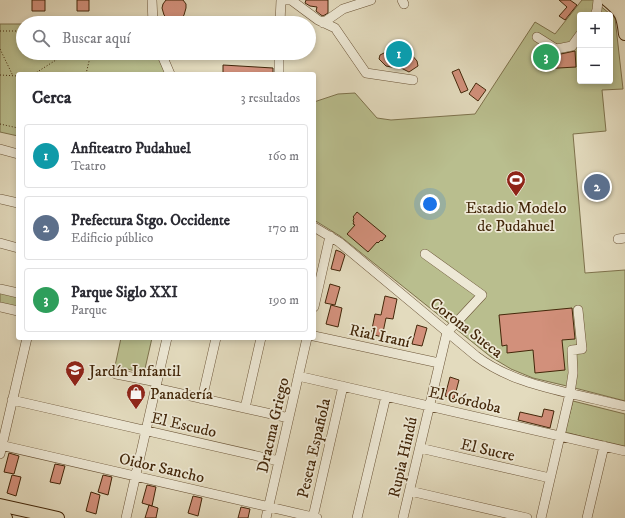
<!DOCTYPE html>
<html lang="es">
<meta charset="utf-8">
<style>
:root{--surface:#fff;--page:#f2f2f3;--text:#2b2b33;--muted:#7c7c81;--line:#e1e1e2;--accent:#ea580c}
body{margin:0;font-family:"IM FELL DW Pica",serif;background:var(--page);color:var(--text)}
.controls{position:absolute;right:12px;top:12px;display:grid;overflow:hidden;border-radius:4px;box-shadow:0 2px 6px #0003}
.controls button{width:36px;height:36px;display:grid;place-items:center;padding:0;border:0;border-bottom:1px solid var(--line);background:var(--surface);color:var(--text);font:20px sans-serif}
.you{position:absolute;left:430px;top:204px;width:14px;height:14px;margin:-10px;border:3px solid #fff;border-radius:50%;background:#1a73e8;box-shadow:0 0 0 6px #1a73e833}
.badge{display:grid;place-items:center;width:26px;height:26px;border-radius:50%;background:var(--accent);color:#fff;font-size:13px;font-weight:700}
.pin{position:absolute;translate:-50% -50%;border:2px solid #fff;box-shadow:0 1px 4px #0006}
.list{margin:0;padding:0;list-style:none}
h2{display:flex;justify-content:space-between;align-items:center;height:52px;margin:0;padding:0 16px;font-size:17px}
h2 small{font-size:13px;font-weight:400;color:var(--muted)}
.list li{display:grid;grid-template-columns:26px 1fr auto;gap:12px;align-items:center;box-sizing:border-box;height:64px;margin:0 8px 8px;padding:0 8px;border:1px solid var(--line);border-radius:4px}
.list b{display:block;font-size:15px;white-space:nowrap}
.list p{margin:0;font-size:13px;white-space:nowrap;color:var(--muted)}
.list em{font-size:13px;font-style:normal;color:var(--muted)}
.icon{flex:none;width:22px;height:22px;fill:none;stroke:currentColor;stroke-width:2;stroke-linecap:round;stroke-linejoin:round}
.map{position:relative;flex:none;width:625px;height:518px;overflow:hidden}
.search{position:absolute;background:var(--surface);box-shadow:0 2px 6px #0003;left:16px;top:16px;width:300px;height:44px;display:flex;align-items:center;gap:10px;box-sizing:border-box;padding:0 14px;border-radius:22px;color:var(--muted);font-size:15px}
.panel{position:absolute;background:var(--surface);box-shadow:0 2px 6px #0003;left:16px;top:72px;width:300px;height:268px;border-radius:4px}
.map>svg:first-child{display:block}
.green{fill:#b9be8e;stroke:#7e724c;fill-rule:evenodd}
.building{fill:#d2907b;stroke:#43270a}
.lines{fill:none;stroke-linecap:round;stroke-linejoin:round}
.minor-casing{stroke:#6b5437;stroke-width:10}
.major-casing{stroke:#43270a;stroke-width:14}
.path{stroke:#43270a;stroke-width:1;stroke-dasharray:1 2;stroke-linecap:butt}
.minor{stroke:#ede8d5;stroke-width:9}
.major{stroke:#e3dbbe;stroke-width:12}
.labels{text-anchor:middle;stroke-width:3.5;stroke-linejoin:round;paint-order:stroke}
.poi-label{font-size:16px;fill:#43270a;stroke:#ede8d5;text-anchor:start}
.street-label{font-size:16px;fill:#43270a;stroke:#ede8d5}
</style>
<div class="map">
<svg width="625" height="518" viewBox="0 0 625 518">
<rect width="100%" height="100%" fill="#e3dbbe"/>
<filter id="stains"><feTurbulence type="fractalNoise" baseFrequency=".005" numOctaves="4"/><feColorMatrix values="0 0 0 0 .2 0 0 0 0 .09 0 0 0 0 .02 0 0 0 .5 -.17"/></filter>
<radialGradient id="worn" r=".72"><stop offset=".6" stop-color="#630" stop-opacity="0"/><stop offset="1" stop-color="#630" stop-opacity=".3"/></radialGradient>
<path class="green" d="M582 0H593L615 18 623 89 602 90 606 131 573 134 585 273 625 270V401L571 387 533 378 511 369 491 357 340 236 314 220V102L338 94 355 93 377 118 391 120 475 114 535 22 555 34ZM580 15H610V81H580Z
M0 24H23V53H156L166 74H18V136L0 132Z
M0 292 18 297V309L0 305Z
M121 338H152L144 373 115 366Z
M573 401 625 414V448L565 432Z"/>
<path class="building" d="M32 0H45V11H32Z
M77 0H89V11H77Z
M166 0H183L186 4V8L184 15 182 18 174 21 167 18 164 15 162 8 163 4Z
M306 0H328V13L323 16 321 15 316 11 317 7 310 6 305 3Z
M559 0H570L577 5 565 20 559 16 567 7Z
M540 50H546L553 54 556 55 575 51 576 67 541 69Z
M386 52H396L398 56 402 53 411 54 417 61 418 66 409 72 401 68 400 66 391 67 386 66 379 59 380 55Z
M223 65 273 68V74H223Z
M459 69 468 90 461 93 452 72Z
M476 83 486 90 478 101 469 94Z
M357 212 386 236 382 241 381 240 378 243 377 242 368 252 347 234 355 225 353 224 354 222 353 221 354 218 353 217Z
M336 250 341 252 345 255 340 271 331 269Z
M330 284 340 287 335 305 325 303Z
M385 296 397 299 393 319 386 318 382 337 371 334 375 314 381 315Z
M331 305 342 308 338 327 326 324Z
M572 308 575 339 562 340 565 370 535 373 533 350 507 353V345L502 346 499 315Z
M417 325 427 328 422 346 412 344Z
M450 377 459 380 454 399 445 396Z
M544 409 554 411 550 428 518 420 520 412 542 417Z
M9 453 19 456 14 474 4 472Z
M55 464 65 466 60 484 50 482Z
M12 475 21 477 16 496 7 493Z
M103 475 112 477 108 495 98 492Z
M147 485 156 487 152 506 142 503Z
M91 492 100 495 96 514 86 511Z
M193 496 202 498 198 516 188 513Z
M149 505 158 508 156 518H145Z
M241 507 250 509 248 518H238Z"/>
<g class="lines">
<g class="minor-casing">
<path id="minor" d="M152 0 153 23
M285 0H291L318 20 335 28 366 73 413 80
M402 0 404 4
M595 15 597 10 598 0
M280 23 281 0
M323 23 343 9 371 0
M537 37 556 49 562 48 572 46 580 35
M161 53 170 74
M279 74V53
M0 149 18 154
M0 199 18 203
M314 227 339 242 476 356C504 377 535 385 568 393 587 397 606 402 625 406
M618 239 625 238
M0 243 18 248
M0 289 18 293
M0 307 18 311
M314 307 330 236
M314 336 439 363
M116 374 157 382
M298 376 625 451
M155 388 289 418
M202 399 216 338
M12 400 279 461
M245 408 261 338
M0 445 317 518
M420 448 550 478
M0 454 27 338
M410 491 527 518
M313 517 343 386
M126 518 167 338
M266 518 307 338
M357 518 386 396
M403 518 447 332 456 323 482 295 425 254
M541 518 570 393 573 373 572 350 582 349 578 310
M587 518 604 446"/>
</g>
<g class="major-casing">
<path id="major" d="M607 0C622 12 623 16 625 34
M620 0 625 5
M0 505 58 518
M0 517 6 518"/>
</g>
<path class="path" d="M0 31H23
M0 49 13 76
M34 74 67 53
M86 74 91 53
M0 75 18 76
M0 124 18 128"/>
<use href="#minor" class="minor"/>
<use href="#major" class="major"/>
</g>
<defs>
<g id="stadium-pin" transform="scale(1)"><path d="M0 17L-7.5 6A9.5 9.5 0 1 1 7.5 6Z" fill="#8f2418" stroke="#ede8d5"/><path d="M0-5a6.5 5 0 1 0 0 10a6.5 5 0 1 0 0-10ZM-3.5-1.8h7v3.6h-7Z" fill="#fff"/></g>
<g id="school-pin" transform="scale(1)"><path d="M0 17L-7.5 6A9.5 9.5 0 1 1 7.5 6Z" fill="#8f2418" stroke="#ede8d5"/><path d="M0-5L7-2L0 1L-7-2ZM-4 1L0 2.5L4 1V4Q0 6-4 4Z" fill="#fff"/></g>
<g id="shop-pin" transform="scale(1)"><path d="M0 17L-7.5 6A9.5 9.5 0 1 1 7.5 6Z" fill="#8f2418" stroke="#ede8d5"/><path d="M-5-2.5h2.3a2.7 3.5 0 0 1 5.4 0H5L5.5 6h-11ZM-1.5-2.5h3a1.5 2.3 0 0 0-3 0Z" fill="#fff"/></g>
</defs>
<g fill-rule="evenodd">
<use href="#stadium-pin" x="516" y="180"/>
<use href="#school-pin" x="75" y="370"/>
<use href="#shop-pin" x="136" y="393"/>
</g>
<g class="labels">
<g class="poi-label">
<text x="516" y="213" text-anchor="middle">Estadio Modelo<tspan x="516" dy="18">de Pudahuel</tspan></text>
<text x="89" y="376">Jardín Infantil</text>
<text x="150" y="399">Panadería</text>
</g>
<g class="street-label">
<text transform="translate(467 327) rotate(38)" y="6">Corona Sueca</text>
<text transform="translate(380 335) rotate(12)" y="6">Rial Iraní</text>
<text transform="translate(465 399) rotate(13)" y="6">El Córdoba</text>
<text transform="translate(184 424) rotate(13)" y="6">El Escudo</text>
<text transform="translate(272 425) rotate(-77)" y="6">Dracma Griego</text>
<text transform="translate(313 448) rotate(-77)" y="6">Peseta Española</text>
<text transform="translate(488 449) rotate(13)" y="6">El Sucre</text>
<text transform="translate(402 457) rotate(-77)" y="6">Rupia Hindú</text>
<text transform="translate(162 467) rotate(13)" y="6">Oidor Sancho</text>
</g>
</g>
<rect width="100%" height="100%" filter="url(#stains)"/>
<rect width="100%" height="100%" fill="url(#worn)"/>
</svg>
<div class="controls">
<button>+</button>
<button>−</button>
</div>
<div class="you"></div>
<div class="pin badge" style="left:399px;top:54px;background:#0f9aa8">1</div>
<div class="pin badge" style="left:597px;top:187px;background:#5c6f8a">2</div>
<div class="pin badge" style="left:546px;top:57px;background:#2e9e5b">3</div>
<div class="search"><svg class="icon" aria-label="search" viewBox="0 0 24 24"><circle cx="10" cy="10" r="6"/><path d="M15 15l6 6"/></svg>Buscar aquí</div>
<section class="panel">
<h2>Cerca<small>3 resultados</small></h2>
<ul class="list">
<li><span class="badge" style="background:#0f9aa8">1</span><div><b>Anfiteatro Pudahuel</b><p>Teatro</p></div><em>160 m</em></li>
<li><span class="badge" style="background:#5c6f8a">2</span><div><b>Prefectura Stgo. Occidente</b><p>Edificio público</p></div><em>170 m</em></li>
<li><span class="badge" style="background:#2e9e5b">3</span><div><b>Parque Siglo XXI</b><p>Parque</p></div><em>190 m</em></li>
</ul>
</section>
</div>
